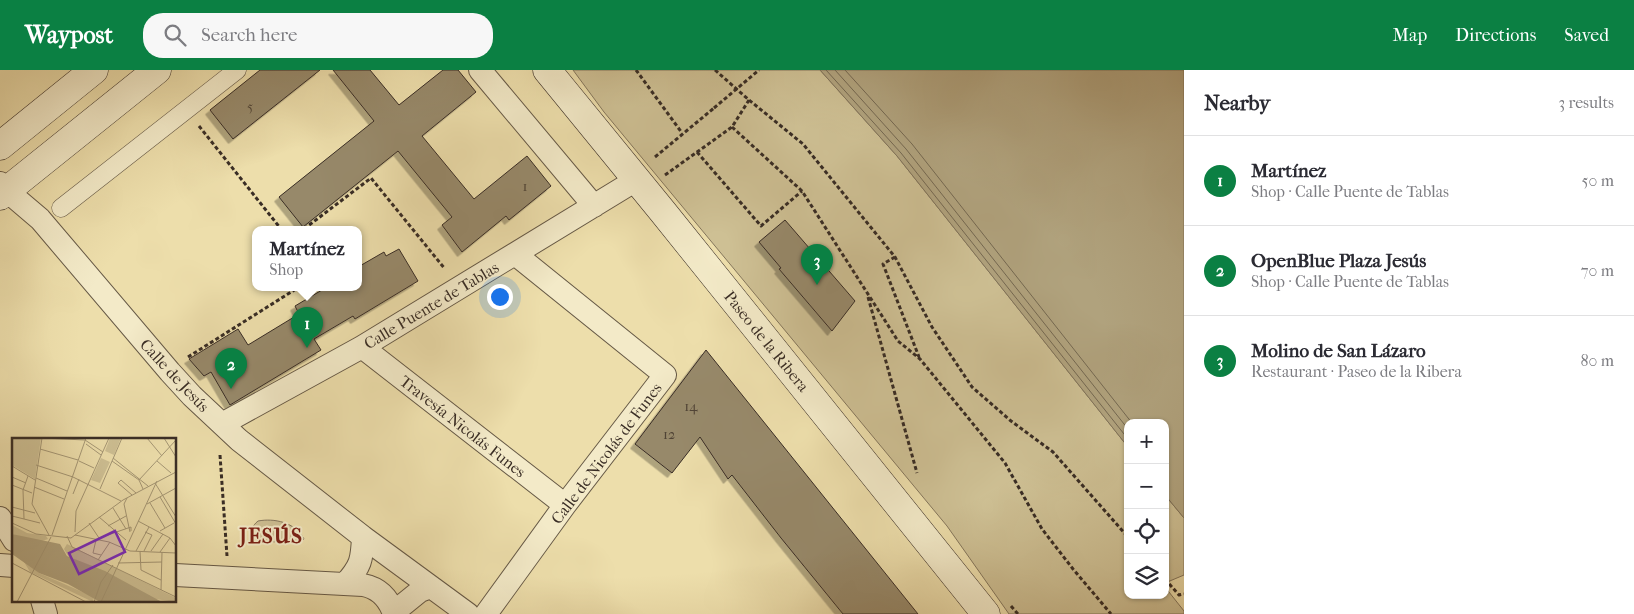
<!DOCTYPE html>
<meta charset="utf-8">
<style>
:root{--surface:#fff;--page:#f7f7f7;--text:#2b2b33;--muted:#7c7c81;--line:#e1e1e2;--accent:#0b8043}
body{margin:0;font-family:"IM FELL French Canon",serif;background:var(--page);color:var(--text)}
.controls{position:absolute;right:15px;bottom:15px;display:grid;overflow:hidden;border-radius:10px;box-shadow:0 1px 4px #0004}
.controls button{width:45px;height:45px;display:grid;place-items:center;padding:0;border:0;border-bottom:1px solid var(--line);background:var(--surface);color:var(--text);font:25px sans-serif}
.you{position:absolute;left:499px;top:226px;width:18px;height:18px;margin:-12px;border:4px solid #fff;border-radius:50%;background:#1a73e8;box-shadow:0 0 0 8px #1a73e833}
.badge{display:grid;place-items:center;width:32px;height:32px;border-radius:50%;background:var(--accent);color:#fff;font-size:16px;font-weight:700}
.pin{position:absolute;translate:-50% -41px;filter:drop-shadow(0 1px 2px #0008)}
.pin::after{content:'';position:absolute;top:26px;width:18px;height:15px;background:inherit;clip-path:polygon(0 0,100% 0,50% 100%)}
.popup{position:absolute;left:252px;top:156px;width:110px;height:65px;box-sizing:border-box;display:grid;place-content:center;border-radius:10px;background:var(--surface);filter:drop-shadow(0 1px 4px #0005);font-size:16px;white-space:nowrap;color:var(--muted)}
.popup b{font-size:19px;color:var(--text)}
.popup::after{content:'';position:absolute;left:50%;top:100%;margin-left:-10px;border:10px solid transparent;border-top-color:var(--surface)}
.list{margin:0;padding:0;list-style:none}
h2{display:flex;justify-content:space-between;align-items:center;height:65px;margin:0;padding:0 20px;font-size:21px}
h2 small{font-size:16px;font-weight:400;color:var(--muted)}
.list li{display:grid;grid-template-columns:32px 1fr auto;gap:15px;align-items:center;box-sizing:border-box;height:90px;padding:0 20px;border-top:1px solid var(--line)}
.list b{display:block;font-size:19px;white-space:nowrap}
.list p{margin:0;font-size:16px;white-space:nowrap;color:var(--muted)}
.list em{font-size:16px;font-style:normal;color:var(--muted)}
.icon{flex:none;width:28px;height:28px;fill:none;stroke:currentColor;stroke-width:2;stroke-linecap:round;stroke-linejoin:round}
.map{position:relative;flex:none;width:1184px;height:544px;overflow:hidden}
header{display:flex;align-items:center;gap:30px;box-sizing:border-box;height:70px;padding:0 25px;background:var(--accent);color:#fff}
header strong{font-size:24px}
nav{display:flex;gap:28px;margin-inline-start:auto;font-size:18px}
.search{width:350px;height:45px;background:var(--page);display:flex;align-items:center;gap:12px;box-sizing:border-box;padding:0 18px;border-radius:20px;color:var(--muted);font-size:19px}
main{display:flex}
aside{flex:1;background:var(--surface)}
.map>svg:first-child{display:block}
.green{fill:#cec094;stroke:#84765c}
.water{fill:#b0a27d;stroke:#80735a}
.lines{fill:none;stroke-linecap:round;stroke-linejoin:round}
.shore{stroke:#746851;stroke-width:1}
.building{fill:#97896b;stroke:#392d25;filter:url(#shadow)}
.pedestrian-casing{stroke:#665946;stroke-width:19}
.minor-casing{stroke:#665946;stroke-width:24}
.secondary-casing{stroke:#392d25;stroke-width:29}
.path{stroke:#392d25;stroke-width:3;stroke-dasharray:4 2.5;stroke-linecap:butt}
.pedestrian{stroke:#f3eac8;stroke-width:18}
.minor{stroke:#f3eac8;stroke-width:22}
.secondary{stroke:#f3eac8;stroke-width:28}
.path-bridge{stroke:#392d25;stroke-width:3;stroke-dasharray:4 2.5;stroke-linecap:butt}
.labels{text-anchor:middle;stroke-width:4;stroke-linejoin:round;paint-order:stroke}
.number-label{font-size:14px;fill:#504436}
.street-label{font-size:16px;fill:#392d25;stroke:#f3eac8}
.district-label{font-size:21px;font-weight:bold;letter-spacing:1px;fill:#7a1f14;stroke:#f3eac8}
.inset-road{fill:none;stroke:#a59775;stroke-width:1}
.view{fill:#7b2cbf;fill-opacity:0.15;stroke:#7b2cbf;stroke-width:2.5}
.inset-edge{fill:none;stroke:#392d25;stroke-width:2.5}
</style>
<header>
<strong>Waypost</strong>
<div class="search"><svg class="icon" aria-label="search" viewBox="0 0 24 24"><circle cx="10" cy="10" r="6"/><path d="M15 15l6 6"/></svg>Search here</div>
<nav><a>Map</a><a>Directions</a><a>Saved</a></nav>
</header>
<main>
<div class="map">
<svg width="1184" height="544" viewBox="0 0 1184 544">
<defs>
<filter id="shadow"><feDropShadow dx="-4.5" dy="4.5" stdDeviation="0" flood-color="#0004"/></filter>
</defs>
<rect width="100%" height="100%" fill="#eddeab"/>
<filter id="stains"><feTurbulence type="fractalNoise" baseFrequency=".004" numOctaves="4"/><feColorMatrix values="0 0 0 0 .2 0 0 0 0 .09 0 0 0 0 .02 0 0 0 .5 -.17"/></filter>
<radialGradient id="worn" r=".72"><stop offset=".6" stop-color="#630" stop-opacity="0"/><stop offset="1" stop-color="#630" stop-opacity=".3"/></radialGradient>
<path class="green" d="M573 0H820L897 86 1128 377V525H1165V517L1184 541V544H1009L947 456 604 42Z
M1165 425 1184 448V505L1165 513Z
M258 451C274 448 295 452 304 469L300 473 258 471 252 467C251 460 252 456 258 451Z"/>
<path class="water" d="M820 0H1184V448L1165 425V353H1128V377L897 86Z"/>
<g class="lines">
<path class="shore" d="M826 0 901 83 1128 369
M835 0 906 79 1128 359
M845 0 912 74 1132 353"/>
</g>
<path class="building" d="M260 0H320L233 69 210 40Z
M333 0H370L399 35 443 0H458L476 22 422 66 474 129 527 86 551 116 509 150 506 146 462 182 442 155 452 147 398 81 303 157 279 127 374 51Z
M785 150 855 231 832 261 779 199 781 198 759 172Z
M399 179 418 211 355 249 353 246 314 269 321 280 230 335 211 302 204 306 189 289 238 259 248 275 299 244 295 236 327 217H358V197L384 182 386 186Z
M706 280 918 544H843L781 468 732 405 728 409 700 367 672 403 635 374Z"/>
<g class="lines">
<g class="pedestrian-casing">
<path id="pedestrian" d="M61 138 237 0"/>
</g>
<g class="minor-casing">
<path id="minor" d="M480 0 594 136
M0 113 7 121 40 149 170 302 192 326 239 370 363 467 468 544
M362 277 565 435
M222 354 362 277 636 110
M0 448 14 470
M0 495 14 496
M175 505 363 515C379 518 389 529 394 544
M345 514C361 496 362 490 363 467
M42 530 46 544
M394 542 420 521 431 517
M486 544 565 435 665 305 515 184"/>
</g>
<g class="secondary-casing">
<path id="secondary" d="M547 0 663 142 986 544
M0 76 94 0
M0 126 157 0"/>
</g>
<path class="path" d="M636 0 682 63
M715 0 749 30 803 74 895 187 932 257 972 317 1011 351 1053 382 1128 467
M199 56 281 159
M732 57 802 121 898 271 920 289 1005 393 1042 459 1073 499 1111 544
M697 82 761 156 802 121
M655 87 714 38
M665 105 732 57 749 30
M304 159 371 108 445 199
M895 187 883 194 919 287
M868 227 917 403
M188 287 299 217
M220 385 227 486
M1165 509 1179 525 1184 524
M1011 536 1018 544"/>
<use href="#pedestrian" class="pedestrian"/>
<use href="#minor" class="minor"/>
<use href="#secondary" class="secondary"/>
<path class="path-bridge" d="M714 38 759 0"/>
</g>
<g class="labels">
<g class="number-label">
<text x="250" y="41">5</text>
<text x="525" y="121">1</text>
<text x="691" y="341">14</text>
<text x="669" y="369">12</text>
</g>
<g class="street-label">
<text transform="translate(431 235) rotate(-31)" y="6">Calle Puente de Tablas</text>
<text transform="translate(767 271) rotate(51)" y="6">Paseo de la Ribera</text>
<text transform="translate(175 305) rotate(47)" y="6">Calle de Jesús</text>
<text transform="translate(463 356) rotate(38)" y="6">Travesía Nicolás Funes</text>
<text transform="translate(606 383) rotate(-53)" y="6">Calle de Nicolás de Funes</text>
</g>
<g class="district-label">
<text x="271" y="473">JESÚS</text>
</g>
</g>
<g transform="translate(12 368)">
<rect width="164" height="164" fill="#eddeab"/>
<path d="M0 0H29L23 41 0 27ZM98 0H109L102 17 93 13ZM89 20 98 24 88 45 79 42ZM0 87 15 95 34 98 36 101 27 104 0 96ZM55 106 164 160V164L143 161 56 118 52 111ZM11 122 27 135 82 159 81 164 18 134Z" fill="#cec094"/>
<path d="M0 96 48 106 55 118 93 133 150 164H88L56 146 27 135 0 116Z" fill="#b0a27d"/>
<path class="inset-road" d="M30 0 20 66 37 97M30 0 73 2 91 14M135 0 150 18M152 0 164 19M74 6 89 17M28 11 66 22M101 20 136 48M67 23 82 30M100 23 127 42 131 51M145 23 159 35M24 27 61 39 109 63M0 28 23 42M0 39 14 45M24 40 55 53M127 42 164 2M143 45 164 79M0 47 20 55M22 49 52 61M88 51 110 0M61 56 67 41M120 57 106 45 109 42 124 55M148 59 164 86M115 60 112 66 118 94M138 65 153 90M135 66 164 50M0 69 23 75M101 70 114 91M0 78 28 85M87 79 114 102M12 81 11 52 16 38M126 83 158 100 164 108M0 85 24 96 59 100 111 62 164 34M77 85 87 100M96 88 114 78M148 93 162 85M63 94 64 73 97 0M40 97 74 0M63 97 97 104 118 113 164 115M55 98 60 109 164 159M87 100 119 89V93M84 102 81 115 89 117M124 113 137 89M128 113 129 132 149 142M132 113 140 97 133 94M139 113 151 96M148 114 158 100M86 122 98 104M0 125 74 164M106 125 150 124M149 152 150 114M5 164 39 99M82 164 89 144 101 127M89 164 145 43"/>
<path class="view" d="M103 93 113 114 67 136 57 115Z"/>
<rect width="164" height="164" class="inset-edge"/>
</g>
<rect width="100%" height="100%" filter="url(#stains)"/>
<rect width="100%" height="100%" fill="url(#worn)"/>
</svg>
<div class="controls">
<button>+</button>
<button>−</button>
<button><svg class="icon" aria-label="locate" viewBox="0 0 24 24"><circle cx="12" cy="12" r="6"/><path d="M12 2v4M12 18v4M2 12h4M18 12h4"/></svg></button>
<button><svg class="icon" aria-label="layers" viewBox="0 0 24 24"><path d="M12 4l9 5-9 5-9-5zM3 14l9 5 9-5"/></svg></button>
</div>
<div class="you"></div>
<div class="pin badge" style="left:307px;top:278px">1</div>
<div class="popup"><b>Martínez</b>Shop</div>
<div class="pin badge" style="left:231px;top:319px">2</div>
<div class="pin badge" style="left:817px;top:215px">3</div>
</div>
<aside>
<h2>Nearby<small>3 results</small></h2>
<ul class="list">
<li><span class="badge">1</span><div><b>Martínez</b><p>Shop · Calle Puente de Tablas</p></div><em>50 m</em></li>
<li><span class="badge">2</span><div><b>OpenBlue Plaza Jesús</b><p>Shop · Calle Puente de Tablas</p></div><em>70 m</em></li>
<li><span class="badge">3</span><div><b>Molino de San Lázaro</b><p>Restaurant · Paseo de la Ribera</p></div><em>80 m</em></li>
</ul>
</aside>
</main>
